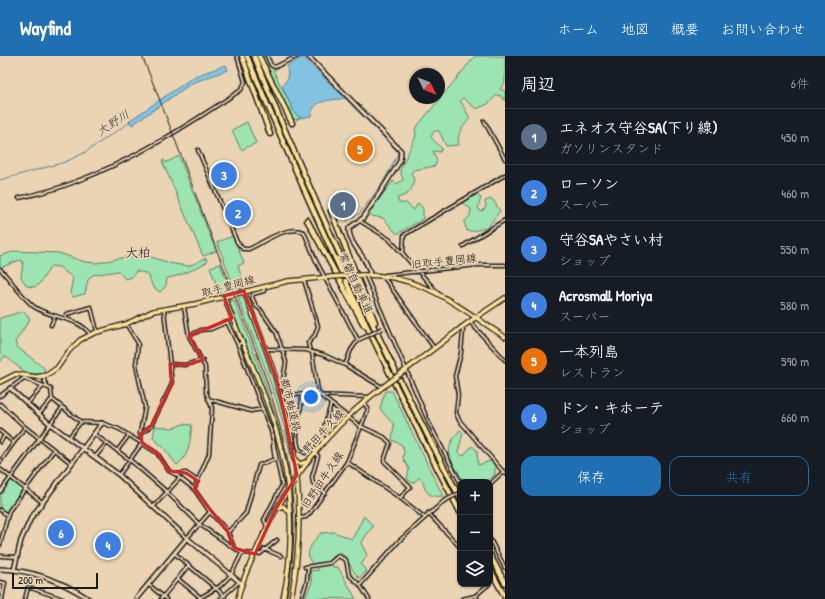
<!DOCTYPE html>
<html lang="ja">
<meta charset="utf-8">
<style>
:root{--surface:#171b24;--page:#20242c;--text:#f1f3f6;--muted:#9ea1a6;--line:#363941;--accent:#1f6fb2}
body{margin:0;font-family:"Patrick Hand","Klee One",sans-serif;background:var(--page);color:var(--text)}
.controls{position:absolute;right:12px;bottom:12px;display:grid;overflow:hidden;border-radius:8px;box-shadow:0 1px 3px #0004}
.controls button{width:36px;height:36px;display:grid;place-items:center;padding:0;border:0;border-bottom:1px solid var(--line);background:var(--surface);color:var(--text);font:20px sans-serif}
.compass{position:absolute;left:409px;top:12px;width:36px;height:36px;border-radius:50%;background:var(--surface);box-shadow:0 1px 3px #0004;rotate:132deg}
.scale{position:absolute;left:12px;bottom:10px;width:86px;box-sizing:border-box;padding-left:4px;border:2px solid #1c1c1c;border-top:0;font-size:11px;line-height:14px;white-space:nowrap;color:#1c1c1c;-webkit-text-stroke:3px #ebd4b3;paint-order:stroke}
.you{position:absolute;left:311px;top:341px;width:14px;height:14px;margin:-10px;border:3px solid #fff;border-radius:50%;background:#1a73e8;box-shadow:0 0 0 6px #1a73e833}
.badge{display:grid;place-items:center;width:26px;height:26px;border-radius:50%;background:var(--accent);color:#fff;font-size:13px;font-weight:700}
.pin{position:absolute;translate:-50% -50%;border:2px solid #fff;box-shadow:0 1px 4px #0006}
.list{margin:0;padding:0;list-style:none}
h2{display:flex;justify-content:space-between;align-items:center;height:52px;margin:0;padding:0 16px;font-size:17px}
h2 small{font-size:13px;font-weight:400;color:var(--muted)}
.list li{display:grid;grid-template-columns:26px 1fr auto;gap:12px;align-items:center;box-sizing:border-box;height:56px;padding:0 16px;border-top:1px solid var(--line)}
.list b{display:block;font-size:15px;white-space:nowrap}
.list p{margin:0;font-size:13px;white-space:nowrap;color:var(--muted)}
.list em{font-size:13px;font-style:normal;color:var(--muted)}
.actions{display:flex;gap:8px;padding:12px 16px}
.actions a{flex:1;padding:9px 0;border:1px solid var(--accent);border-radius:12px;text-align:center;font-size:14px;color:var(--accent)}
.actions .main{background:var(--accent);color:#fff}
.icon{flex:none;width:22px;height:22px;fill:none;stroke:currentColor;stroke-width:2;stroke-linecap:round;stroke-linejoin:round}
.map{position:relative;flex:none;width:505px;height:543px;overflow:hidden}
header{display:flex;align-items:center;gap:24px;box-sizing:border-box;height:56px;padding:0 20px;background:var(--accent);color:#fff}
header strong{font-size:19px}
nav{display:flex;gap:22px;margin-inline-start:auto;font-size:14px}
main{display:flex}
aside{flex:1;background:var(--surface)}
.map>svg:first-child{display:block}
.green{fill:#9ce4b2;stroke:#5c8067}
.water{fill:#82c3e2;stroke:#598093}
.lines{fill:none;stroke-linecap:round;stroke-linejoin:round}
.stream{stroke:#598093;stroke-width:1}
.street-tunnel{stroke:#c2af95;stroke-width:2;stroke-dasharray:2 1;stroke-linecap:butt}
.street-casing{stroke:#1c1c1c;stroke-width:5}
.secondary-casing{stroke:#1c1c1c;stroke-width:6}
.primary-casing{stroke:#1c1c1c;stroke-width:6}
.highway-casing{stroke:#1c1c1c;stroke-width:7}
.street{stroke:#ebd4b3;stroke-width:2}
.secondary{stroke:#ebd4b3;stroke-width:3}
.primary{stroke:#fadf96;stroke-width:3.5}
.highway{stroke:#fadf96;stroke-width:4}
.rail{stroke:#1c1c1c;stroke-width:1}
.street-bridge-casing{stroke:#1c1c1c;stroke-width:5;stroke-linecap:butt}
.primary-bridge-casing{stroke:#1c1c1c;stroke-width:6;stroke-linecap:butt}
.street-bridge{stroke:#ebd4b3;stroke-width:2}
.primary-bridge{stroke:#fadf96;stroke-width:3.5}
.marked{fill:none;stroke:#d62828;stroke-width:3;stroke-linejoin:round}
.labels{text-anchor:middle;stroke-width:3.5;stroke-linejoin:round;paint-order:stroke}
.street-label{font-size:11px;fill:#1c1c1c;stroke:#ebd4b3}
.water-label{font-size:12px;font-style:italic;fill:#36464e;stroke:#ebd4b3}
.quarter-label{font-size:13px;fill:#1c1c1c;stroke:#ebd4b3}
</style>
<header>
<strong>Wayfind</strong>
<nav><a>ホーム</a><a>地図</a><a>概要</a><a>お問い合わせ</a></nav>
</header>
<main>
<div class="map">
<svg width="505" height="543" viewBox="0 0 505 543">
<rect width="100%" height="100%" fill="#ebd4b3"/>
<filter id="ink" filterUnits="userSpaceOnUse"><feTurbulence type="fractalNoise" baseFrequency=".025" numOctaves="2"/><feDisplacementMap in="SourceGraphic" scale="8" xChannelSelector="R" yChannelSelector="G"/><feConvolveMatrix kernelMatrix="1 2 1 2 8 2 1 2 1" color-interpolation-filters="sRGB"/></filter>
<g filter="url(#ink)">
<path class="green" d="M261 0H266L295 58 300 61 297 64 291 62Z
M475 0H505V26L500 33 505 35V45L501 40 497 39 488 48 476 53 463 42 460 44 470 62C463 72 456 76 459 89L446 90 439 75H434L431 81 442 93 440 96 433 95 437 105 435 110 414 114 411 117 414 124C412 136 408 139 397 142L399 147H406L414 154 418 147 423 152V163L397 178 383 162 371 160 369 156 393 125 397 128 403 124 400 114 416 80 415 73Z
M247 66 256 87 241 94 232 74Z
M179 100 216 195 203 200 162 105 164 104 165 107Z
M475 137 481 142 478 152 480 155H482L486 151 485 145 491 143 493 144 500 155 487 172C480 173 474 176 467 175L464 166 470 160 471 153 462 147Z
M233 180 244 207 238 210 245 232 235 234 217 186Z
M15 195 59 197 85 206 97 207 126 201 148 200 173 208 189 210 206 202 207 206C194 213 182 220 167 222L166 230 160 236 153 231 148 218 136 215 132 221 125 223 118 215 92 219 88 224 85 238 73 241 70 237 73 222 59 211 51 210 40 227 35 231 27 230 21 221 23 206 20 204 0 212V200Z
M220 208 231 235 220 239 210 211Z
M245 241 274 318 287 367 293 403H291C282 348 258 295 238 242Z
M234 244C254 297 275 349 287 404L285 405 256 317 229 245Z
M24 255 30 263 15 286 17 291 44 312 45 316C29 323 17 310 5 300L0 306V262Z
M385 335H392L443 440C431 442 424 437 423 425L419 422 413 427 407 423 409 413 403 402 404 395 402 389 392 384 394 369 380 353Z
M183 368 192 369C190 384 190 399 177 409L163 391 153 382 155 370 173 372Z
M460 374 463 377 458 397 463 400 472 390 477 394 478 409 490 405 495 410V419L485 426H464C452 404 440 396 460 374Z
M10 421 26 433 7 459 0 454V436Z
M364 460 373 470 361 487 367 499 361 509 367 515 359 522C351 514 349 504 340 496L331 503 333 511H338L356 543 305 542 312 526 310 515 319 514C301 500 309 491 321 477L334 476 352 483Z"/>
<path class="water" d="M303 1 345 42C331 45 313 42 311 60L301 62 295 58 282 30 288 22 287 10Z
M226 9 228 14 192 27 132 69 129 65 195 20Z"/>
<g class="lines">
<path class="stream" d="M345 42 397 95 398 98 382 128 359 158 346 165
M0 124 65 106 84 97 130 66"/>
<path class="street-tunnel" d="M275 388 290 377
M281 500 305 511"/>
<g class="street-casing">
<path id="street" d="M267 0 271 9 275 11 298 0
M484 65 505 103
M198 94 237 186 243 193H249C264 186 286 169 304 176L316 205 358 284 351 294 345 309 382 331
M19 142C37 138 55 134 72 127 133 105 188 69 241 34L245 26 237 0
M360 165 389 183 402 197
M463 190 505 164
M0 213C10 223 23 242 33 250 50 263 77 260 90 278
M385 219 478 209H505
M366 220 429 367 460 426
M383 220 434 292
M304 224 318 270 315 279 308 287 310 295
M264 231V235L253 238 252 241 256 250 260 253 276 276 282 293 286 306 283 325 294 369 292 375
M437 236 403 198 404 179 505 119
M184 251 189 280 205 311 206 336 212 352 209 398 194 433 210 456 228 476 234 492 242 497 260 498 277 484
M65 263 67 258 91 251 97 275
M470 266 505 304
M51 269 55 260
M461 271 463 275 461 297 455 320 458 339 456 357 459 364 505 418
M189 280 201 274 211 273 227 266 238 289
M358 284 365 281
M242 286 238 289 271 375 282 429 264 464 267 470
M266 293 306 294 312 296 318 335 321 340 360 370 384 381 390 387 384 405 410 431 400 442
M312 296 324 299 345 309
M170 308 185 309 203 304
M44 320V324L48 332
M287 338 368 341
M302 339C302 357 293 375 299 393L305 397 318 383H321
M0 340 24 322 51 333 52 343 81 366 102 367 119 373 157 397 169 415 175 418 186 417 198 425
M208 343 251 355 263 353
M0 348 25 371 0 406
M27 348 43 330
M39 358 52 343
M25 371 71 407
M0 375 13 386
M94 378 130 404 167 436 199 468 234 492
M140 378 151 370 172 328 164 254
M69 381 81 366
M0 386 5 379
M322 388 325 368 331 348
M117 395 129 379
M315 397 318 400 312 421 313 427 325 437
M95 401 107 387
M347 406 400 442 424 461
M0 413 42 446
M175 418 194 433
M119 419 142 387 140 376 145 351 136 309 138 287 126 268
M490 428 504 415
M0 436 62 352
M154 450 179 423
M0 454 7 459
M428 457 460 491
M300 462 306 461 310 457 347 406 368 353 364 347
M228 476 246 457 259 409 275 403 273 390 274 388
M187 482 210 456
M490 483 505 512
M0 489 9 455 54 394
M264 493 281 500
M174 497 225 540
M0 500 17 501
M305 511 330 507 338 500 346 504 349 519 360 529 369 543
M178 523 200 541
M0 526 5 527 2 543
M148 528 166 543
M360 529 399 485 444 445
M475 540 489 528
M25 543 28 531 63 543
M161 543 189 509
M198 543 220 530 231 519 242 497
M220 543 239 526
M301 543 307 525 308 512
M462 543 475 540 478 543"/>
</g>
<g class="secondary-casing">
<path id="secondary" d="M308 0 401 95 400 105 383 132 363 162 349 172C348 189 369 202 370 219
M10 332 50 368 119 419 187 482 242 528
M0 513C32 514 63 526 89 543
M14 514 21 484 31 462 102 367
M136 543 187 482"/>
</g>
<g class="primary-casing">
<path id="primary" d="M361 219C422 218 457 250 505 281
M244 235C255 266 268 296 277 327 300 397 305 470 291 543
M224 240C240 285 263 328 276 374 292 427 295 489 283 543
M403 316 469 266 505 242
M0 326 16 318 36 321 47 319 57 312 69 295 80 284 94 277 126 268 153 255 195 248 288 225 331 221
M294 403 300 408 305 406
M276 453 283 450 288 455
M238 543C241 526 249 510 256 495 285 427 328 371 388 327"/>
</g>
<g class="highway-casing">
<path id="highway" d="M242 0 270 78
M247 0C311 155 382 308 460 456
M254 0C315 150 384 298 460 442
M259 0 292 67
M331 155 375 266
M307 164 364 269
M490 499 505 527
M490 513 505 541"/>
</g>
<use href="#street" class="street"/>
<use href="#secondary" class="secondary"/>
<use href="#primary" class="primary"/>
<use href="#highway" class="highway"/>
<path class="rail" d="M142 0C169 65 192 130 217 195 261 309 314 417 286 543"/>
<g class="street-bridge-casing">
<path id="street-bridge" d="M365 281 383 272
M444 445 460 437"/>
</g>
<g class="primary-bridge-casing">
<path id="primary-bridge" d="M331 221 361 219
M388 327 403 316"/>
</g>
<use href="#street-bridge" class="street-bridge"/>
<use href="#primary-bridge" class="primary-bridge"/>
</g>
</g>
<path class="marked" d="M244 235 278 328 297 419 274 456 255 498 234 492 228 476 194 433 198 425 186 417 169 415 157 397 142 387 140 378 151 370 172 328 170 308 185 309 203 304 189 280 232 262 224 240Z"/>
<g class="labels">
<g class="street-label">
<text transform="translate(444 205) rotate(-6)" y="4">旧取手豊岡線</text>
<text transform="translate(356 227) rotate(65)" y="4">常磐自動車道</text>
<text transform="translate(228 230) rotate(-15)" y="4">取手豊岡線</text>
<text transform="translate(291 349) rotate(76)" y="4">都市軸道路</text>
<text transform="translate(323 375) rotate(-47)" y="4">野田牛久線</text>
<text transform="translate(322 424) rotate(-56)" y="4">旧野田牛久線</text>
</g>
<g class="water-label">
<text transform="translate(113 67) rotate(-33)" y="4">大野川</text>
</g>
<g class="quarter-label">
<text x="138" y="201">大柏</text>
</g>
</g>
</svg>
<div class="controls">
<button>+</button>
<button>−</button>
<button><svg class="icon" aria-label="layers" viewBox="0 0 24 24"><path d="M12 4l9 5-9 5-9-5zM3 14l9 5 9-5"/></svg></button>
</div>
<svg class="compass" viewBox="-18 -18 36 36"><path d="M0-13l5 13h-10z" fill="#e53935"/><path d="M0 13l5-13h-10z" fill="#9ea1a6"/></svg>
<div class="scale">200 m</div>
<div class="you"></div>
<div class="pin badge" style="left:343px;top:149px;background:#5c6f8a">1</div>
<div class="pin badge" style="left:238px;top:157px;background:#3f7fe0">2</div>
<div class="pin badge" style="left:224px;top:119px;background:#3f7fe0">3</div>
<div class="pin badge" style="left:108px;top:489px;background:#3f7fe0">4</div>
<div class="pin badge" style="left:360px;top:93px;background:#e8710a">5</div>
<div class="pin badge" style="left:61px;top:477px;background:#3f7fe0">6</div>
</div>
<aside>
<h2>周辺<small>6件</small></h2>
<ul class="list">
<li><span class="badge" style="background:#5c6f8a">1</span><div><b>エネオス守谷SA(下り線)</b><p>ガソリンスタンド</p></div><em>450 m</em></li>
<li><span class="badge" style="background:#3f7fe0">2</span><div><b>ローソン</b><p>スーパー</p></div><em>460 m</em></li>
<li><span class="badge" style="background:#3f7fe0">3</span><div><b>守谷SAやさい村</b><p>ショップ</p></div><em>550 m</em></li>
<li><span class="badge" style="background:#3f7fe0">4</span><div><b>Acrosmall Moriya</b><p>スーパー</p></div><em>580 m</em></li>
<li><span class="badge" style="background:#e8710a">5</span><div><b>一本列島</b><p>レストラン</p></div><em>590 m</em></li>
<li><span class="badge" style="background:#3f7fe0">6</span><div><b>ドン・キホーテ</b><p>ショップ</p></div><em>660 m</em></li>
</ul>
<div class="actions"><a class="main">保存</a><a>共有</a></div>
</aside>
</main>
